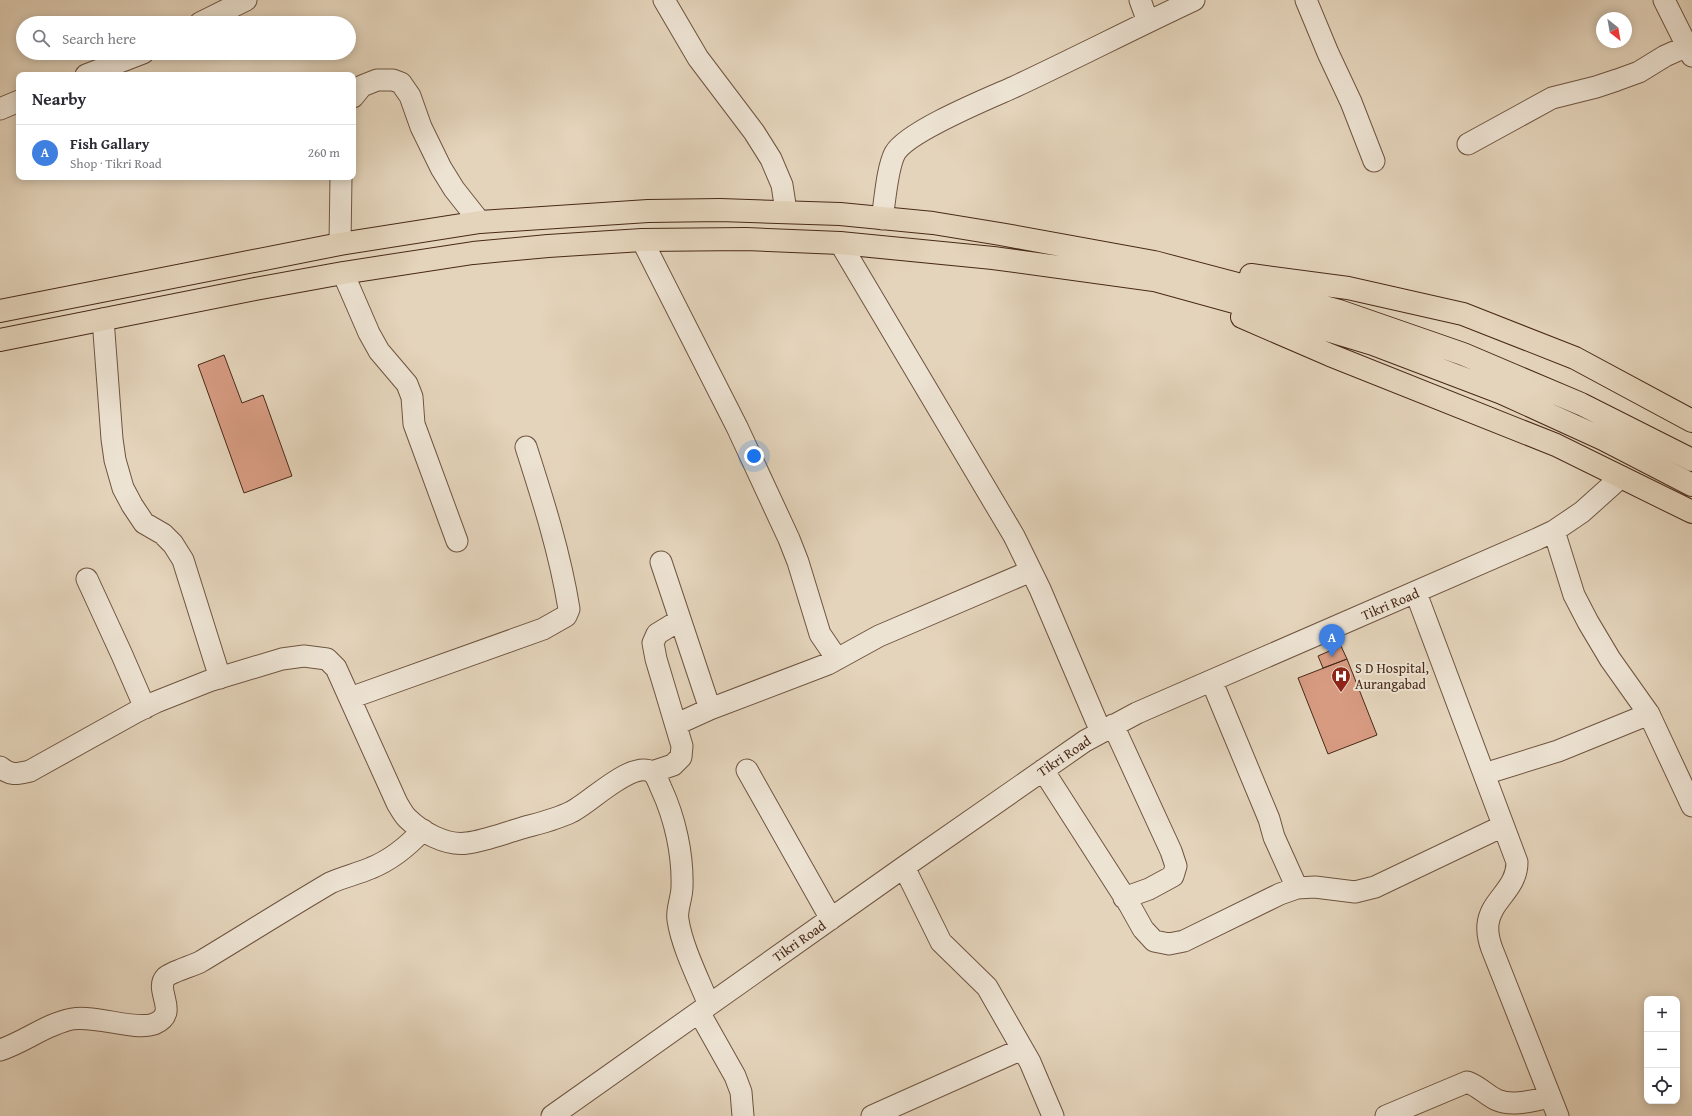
<!DOCTYPE html>
<meta charset="utf-8">
<style>
:root{--surface:#fff;--page:#f7f7f7;--text:#2b2b33;--muted:#7c7c81;--line:#e1e1e2;--accent:#1a73e8}
body{margin:0;font-family:"Gentium Book Plus",serif;background:var(--page);color:var(--text)}
.controls{position:absolute;right:12px;bottom:12px;display:grid;overflow:hidden;border-radius:8px;box-shadow:0 2px 10px #0003}
.controls button{width:36px;height:36px;display:grid;place-items:center;padding:0;border:0;border-bottom:1px solid var(--line);background:var(--surface);color:var(--text);font:20px sans-serif}
.compass{position:absolute;left:1596px;top:12px;width:36px;height:36px;border-radius:50%;background:var(--surface);box-shadow:0 2px 10px #0003;rotate:149deg}
.you{position:absolute;left:754px;top:456px;width:14px;height:14px;margin:-10px;border:3px solid #fff;border-radius:50%;background:#1a73e8;box-shadow:0 0 0 6px #1a73e833}
.badge{display:grid;place-items:center;width:26px;height:26px;border-radius:50%;background:var(--accent);color:#fff;font-size:13px;font-weight:700}
.pin{position:absolute;translate:-50% -33px;filter:drop-shadow(0 1px 2px #0008)}
.pin::after{content:'';position:absolute;top:21px;width:14px;height:12px;background:inherit;clip-path:polygon(0 0,100% 0,50% 100%)}
.list{margin:0;padding:0;list-style:none}
h2{display:flex;justify-content:space-between;align-items:center;height:52px;margin:0;padding:0 16px;font-size:17px}
h2 small{font-size:13px;font-weight:400;color:var(--muted)}
.list li{display:grid;grid-template-columns:26px 1fr auto;gap:12px;align-items:center;box-sizing:border-box;height:56px;padding:0 16px;border-top:1px solid var(--line)}
.list b{display:block;font-size:15px;white-space:nowrap}
.list p{margin:0;font-size:13px;white-space:nowrap;color:var(--muted)}
.list em{font-size:13px;font-style:normal;color:var(--muted)}
.icon{flex:none;width:22px;height:22px;fill:none;stroke:currentColor;stroke-width:2;stroke-linecap:round;stroke-linejoin:round}
.map{position:relative;flex:none;width:1692px;height:1116px;overflow:hidden}
.search{position:absolute;background:var(--surface);box-shadow:0 2px 10px #0003;left:16px;top:16px;width:340px;height:44px;display:flex;align-items:center;gap:10px;box-sizing:border-box;padding:0 14px;border-radius:22px;color:var(--muted);font-size:15px}
.panel{position:absolute;background:var(--surface);box-shadow:0 2px 10px #0003;left:16px;top:72px;width:340px;height:108px;border-radius:8px}
.map>svg:first-child{display:block}
.building{fill:#d79b82;stroke:#482917}
.lines{fill:none;stroke-linecap:round;stroke-linejoin:round}
.minor-casing{stroke:#6f5440;stroke-width:23}
.highway-casing{stroke:#482917;stroke-width:24}
.minor{stroke:#ede3d3;stroke-width:21}
.highway{stroke:#e4d4bb;stroke-width:22}
.labels{text-anchor:middle;stroke-width:4;stroke-linejoin:round;paint-order:stroke}
.street-label{font-size:14px;fill:#482917;stroke:#ede3d3}
.poi-label{font-size:14px;fill:#482917;stroke:#ede3d3;text-anchor:start}
</style>
<div class="map">
<svg width="1692" height="1116" viewBox="0 0 1692 1116">
<rect width="100%" height="100%" fill="#e4d4bb"/>
<filter id="stains"><feTurbulence type="fractalNoise" baseFrequency=".005" numOctaves="4"/><feColorMatrix values="0 0 0 0 .2 0 0 0 0 .09 0 0 0 0 .02 0 0 0 .5 -.17"/></filter>
<radialGradient id="worn" r=".72"><stop offset=".6" stop-color="#630" stop-opacity="0"/><stop offset="1" stop-color="#630" stop-opacity=".3"/></radialGradient>
<path class="building" d="M224 355 242 403 263 395 292 476 244 493 198 365Z
M1341 646 1347 659 1323 668 1318 656Z
M1347 659 1377 735 1328 754 1298 678Z"/>
<g class="lines">
<g class="minor-casing">
<path id="minor" d="M664 0 698 58 754 132 771 159 782 185 786 211
M1140 0 1148 22
M1306 0 1328 53 1351 102 1374 161
M1664 0 1692 56
M200 23 246 0
M86 75 143 53
M353 97 362 86 377 80H393L401 83 410 96 421 127 441 168 454 189 480 222
M0 109 19 101
M1468 144 1552 98 1596 87 1617 80 1639 72 1665 56 1692 44
M882 219C885 201 887 168 895 153 908 131 987 99 1014 87 1074 59 1134 28 1194 0
M642 240 737 427 789 539 798 562 820 634 837 659
M840 243 1014 536 1040 589 1101 732
M340 244 341 177
M343 273 369 333 379 351 407 384 412 397 414 424 457 541
M103 319 112 439 115 460 123 488 132 505 144 523 163 534 173 544 183 560 220 678
M1554 531 1574 595 1588 622 1610 659 1649 714 1692 806
M661 562 710 709
M87 579 122 655 145 708
M1416 593 1517 862C1517 890 1491 899 1488 924 1487 933 1489 941 1492 949L1558 1116
M1212 682 1269 819 1274 837 1297 888
M350 698 543 629 566 616 569 609C560 553 543 500 526 447
M677 724 710 709 828 664 879 636 1031 571
M1113 725 1171 851 1176 866 1173 876 1149 889 1124 898
M0 767C11 776 17 774 30 771L136 712 156 702 209 681 282 659 304 656 327 659 336 668 397 803C400 808 403 814 407 818 421 832 446 846 467 843 484 841 502 834 519 829 536 824 555 820 571 812 589 804 631 760 652 772 656 775 659 783 661 788 675 818 683 854 682 887 682 898 676 910 678 920 682 947 699 980 709 1005
M747 770 831 919
M1043 770 1129 904 1143 929 1154 941 1169 944 1184 941 1280 894 1297 888 1315 887 1355 892 1375 887 1503 826
M652 772 673 765 681 757 682 746 656 659 653 643 657 634 680 620
M1484 774 1558 751 1649 714
M904 867 941 942 987 987 1030 1062 1053 1116
M699 1012 735 1076 741 1092 743 1116
M0 1050C25 1042 46 1024 72 1019 97 1015 135 1031 154 1024 181 1013 153 990 166 977 171 972 192 966 200 962 243 936 286 909 330 883 343 877 357 874 371 868 391 860 408 846 423 830
M552 1116 904 867 1085 741 1137 713 1537 539 1554 531 1582 512 1621 477
M872 1116 1022 1049
M1386 1116 1467 1082C1479 1086 1486 1095 1497 1100 1513 1107 1534 1100 1550 1097"/>
</g>
<g class="highway-casing">
<path id="highway" d="M1251 275 1348 288 1463 314 1575 358 1692 421
M0 311 340 244 480 222 648 211 720 210 840 214 933 223 1000 234 1154 262 1339 311 1463 354 1581 404 1692 460
M1242 317 1330 355 1556 445 1692 512
M0 340 255 289 343 273 473 253 548 246 642 240 746 239 840 243 993 258 1154 280 1241 304 1373 344 1502 393 1603 439 1692 485"/>
</g>
<use href="#minor" class="minor"/>
<use href="#highway" class="highway"/>
</g>
<defs>
<g id="hospital-pin" transform="scale(1)"><path d="M0 17L-7.5 6A9.5 9.5 0 1 1 7.5 6Z" fill="#8f2418" stroke="#ede3d3"/><path d="M-5-5h3v3.5h4V-5h3V5h-3V1.5h-4V5h-3Z" fill="#fff"/></g>
</defs>
<g fill-rule="evenodd">
<use href="#hospital-pin" x="1341" y="676"/>
</g>
<g class="labels">
<g class="street-label">
<text transform="translate(1390 604) rotate(-23)" y="5">Tikri Road</text>
<text transform="translate(1064 756) rotate(-34)" y="5">Tikri Road</text>
<text transform="translate(799 941) rotate(-35)" y="5">Tikri Road</text>
</g>
<g class="poi-label">
<text x="1355" y="673">S D Hospital,<tspan x="1355" dy="16">Aurangabad</tspan></text>
</g>
</g>
<rect width="100%" height="100%" filter="url(#stains)"/>
<rect width="100%" height="100%" fill="url(#worn)"/>
</svg>
<div class="controls">
<button>+</button>
<button>−</button>
<button><svg class="icon" aria-label="locate" viewBox="0 0 24 24"><circle cx="12" cy="12" r="6"/><path d="M12 2v4M12 18v4M2 12h4M18 12h4"/></svg></button>
</div>
<svg class="compass" viewBox="-18 -18 36 36"><path d="M0-13l5 13h-10z" fill="#e53935"/><path d="M0 13l5-13h-10z" fill="#7c7c81"/></svg>
<div class="you"></div>
<div class="pin badge" style="left:1332px;top:657px;background:#3f7fe0">A</div>
<div class="search"><svg class="icon" aria-label="search" viewBox="0 0 24 24"><circle cx="10" cy="10" r="6"/><path d="M15 15l6 6"/></svg>Search here</div>
<section class="panel">
<h2>Nearby<small></small></h2>
<ul class="list">
<li><span class="badge" style="background:#3f7fe0">A</span><div><b>Fish Gallary</b><p>Shop · Tikri Road</p></div><em>260 m</em></li>
</ul>
</section>
</div>
